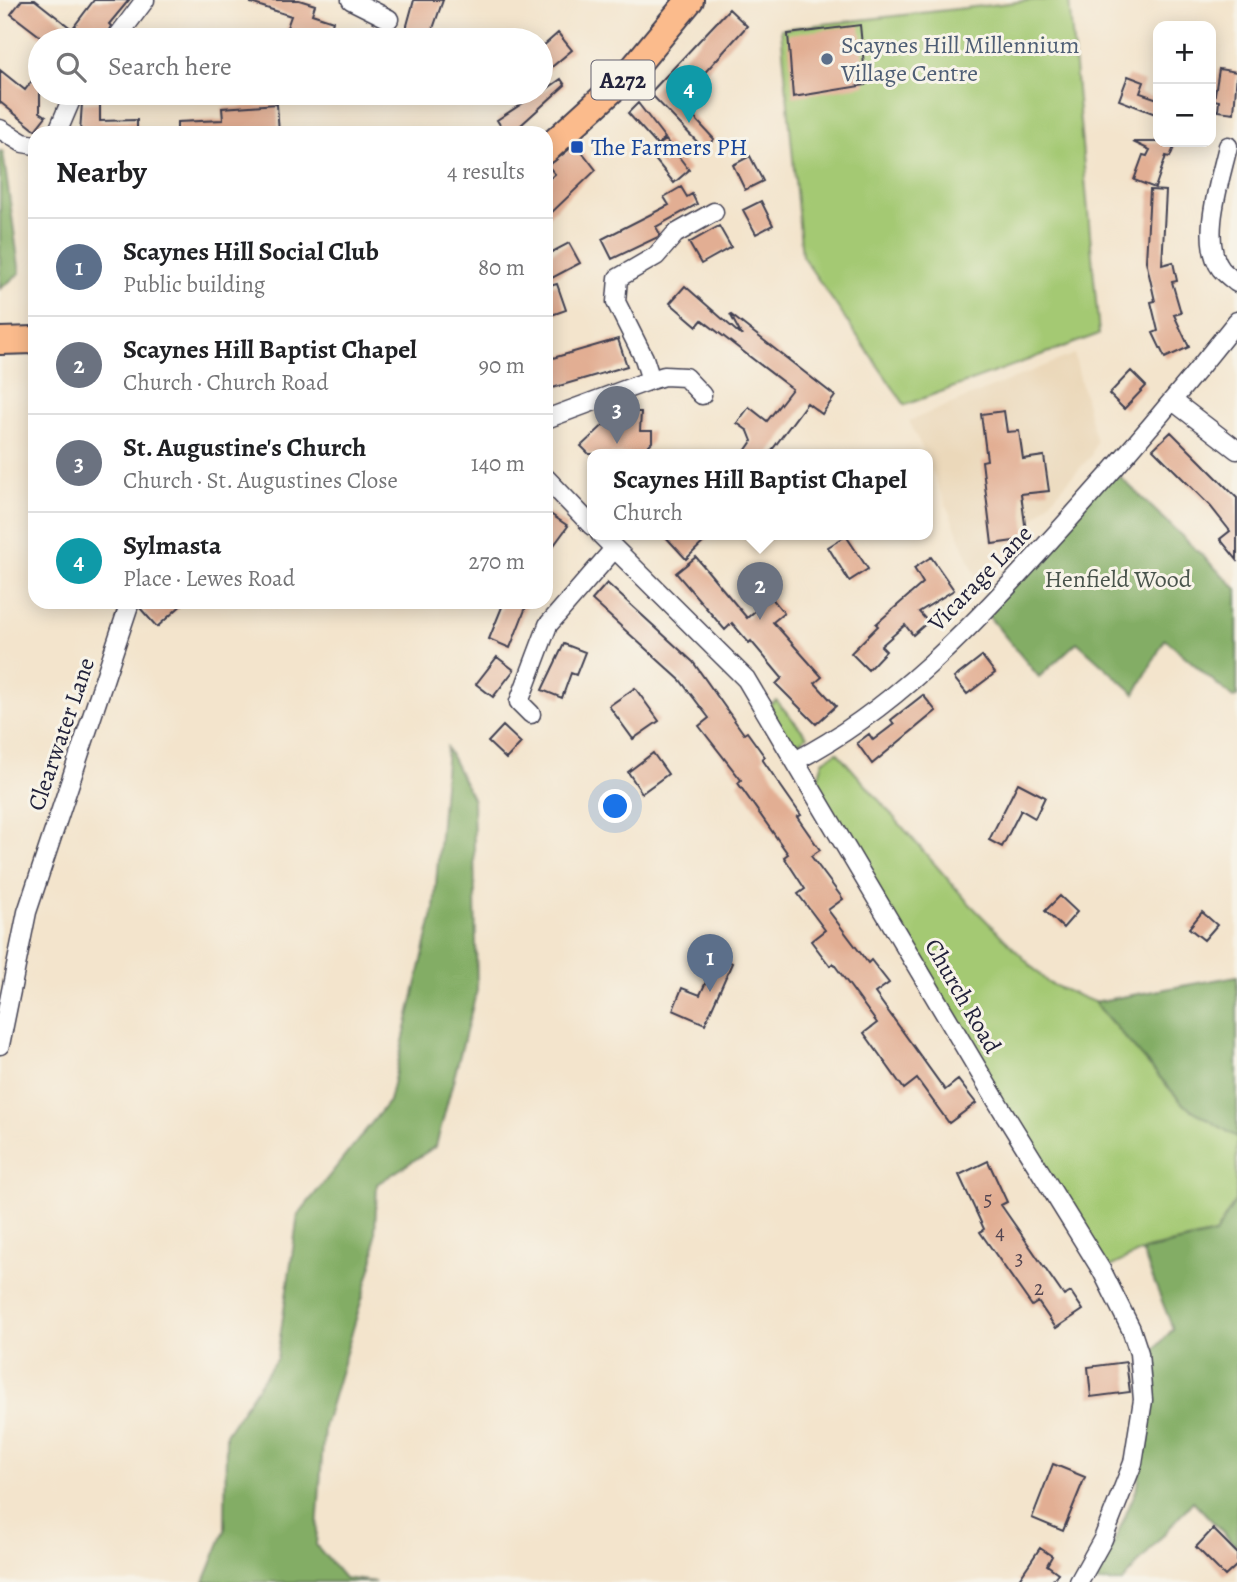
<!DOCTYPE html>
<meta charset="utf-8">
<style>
:root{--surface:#fff;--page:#f6f6f6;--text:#202124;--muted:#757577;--line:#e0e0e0;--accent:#d1495b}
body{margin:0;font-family:Alegreya,serif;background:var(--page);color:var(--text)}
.controls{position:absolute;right:21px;top:21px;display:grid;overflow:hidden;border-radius:14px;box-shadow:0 4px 18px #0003}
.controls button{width:63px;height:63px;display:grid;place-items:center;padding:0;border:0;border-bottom:2px solid var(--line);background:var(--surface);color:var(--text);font:35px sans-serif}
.you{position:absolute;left:616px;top:807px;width:24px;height:24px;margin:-18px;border:5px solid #fff;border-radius:50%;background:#1a73e8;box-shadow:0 0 0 10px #1a73e833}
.badge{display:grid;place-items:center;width:46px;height:46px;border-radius:50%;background:var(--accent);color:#fff;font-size:23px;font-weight:700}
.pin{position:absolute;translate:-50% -58px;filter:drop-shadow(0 2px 4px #0008)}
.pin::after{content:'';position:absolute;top:37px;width:24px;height:21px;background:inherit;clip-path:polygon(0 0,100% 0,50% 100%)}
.popup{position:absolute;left:587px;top:449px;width:346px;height:91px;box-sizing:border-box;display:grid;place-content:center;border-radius:14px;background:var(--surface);filter:drop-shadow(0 2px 5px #0005);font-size:23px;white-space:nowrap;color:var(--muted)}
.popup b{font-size:26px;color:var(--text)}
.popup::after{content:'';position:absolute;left:50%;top:100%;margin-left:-14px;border:14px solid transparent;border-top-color:var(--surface)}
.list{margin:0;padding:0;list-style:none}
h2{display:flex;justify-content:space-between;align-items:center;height:91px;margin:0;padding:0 28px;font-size:30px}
h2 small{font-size:23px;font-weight:400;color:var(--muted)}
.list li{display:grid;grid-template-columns:46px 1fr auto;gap:21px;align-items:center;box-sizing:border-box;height:98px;padding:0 28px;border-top:2px solid var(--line)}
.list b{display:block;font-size:26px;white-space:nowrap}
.list p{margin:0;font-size:23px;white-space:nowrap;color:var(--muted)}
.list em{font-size:23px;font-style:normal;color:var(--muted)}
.icon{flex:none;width:38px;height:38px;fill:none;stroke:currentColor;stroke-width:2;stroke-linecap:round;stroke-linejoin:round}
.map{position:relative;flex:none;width:1237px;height:1582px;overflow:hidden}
.search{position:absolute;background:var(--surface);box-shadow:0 4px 18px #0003;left:28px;top:28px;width:525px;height:77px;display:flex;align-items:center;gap:18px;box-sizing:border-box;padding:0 24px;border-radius:38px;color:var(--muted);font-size:26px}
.panel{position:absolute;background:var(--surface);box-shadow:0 4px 18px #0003;left:28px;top:126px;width:525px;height:483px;border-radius:21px}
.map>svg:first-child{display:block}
.built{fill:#ebd8ba}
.green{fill:#a4c973;stroke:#637657;stroke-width:2}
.forest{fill:#83ad65;stroke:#526850;stroke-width:2}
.building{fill:#e2ae93}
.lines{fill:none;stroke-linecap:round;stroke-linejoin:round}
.minor-casing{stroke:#413f51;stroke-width:21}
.highway-casing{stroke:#413f51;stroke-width:30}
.minor{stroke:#fff;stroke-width:18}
.highway{stroke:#fbbb8c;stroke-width:26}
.service-dot{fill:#5c6f8a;stroke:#f7f3e8;stroke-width:2.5}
.transit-dot{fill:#1a4fb4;stroke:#f7f3e8;stroke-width:2.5}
.labels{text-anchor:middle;stroke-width:6;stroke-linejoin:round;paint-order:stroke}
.number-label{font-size:21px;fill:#524551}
.shield{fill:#f7f3e8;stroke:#62616f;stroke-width:2}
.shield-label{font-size:23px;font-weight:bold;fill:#22223b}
.service-label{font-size:24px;fill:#4e5e75;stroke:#f7f3e8;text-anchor:start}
.transit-label{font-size:24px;fill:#164399;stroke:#f7f3e8;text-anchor:start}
.street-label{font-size:24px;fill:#22223b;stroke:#f7f3e8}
.park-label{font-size:24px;fill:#49544c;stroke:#f7f3e8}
</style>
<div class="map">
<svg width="1237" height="1582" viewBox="0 0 1237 1582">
<rect width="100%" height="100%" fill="#f7f3e8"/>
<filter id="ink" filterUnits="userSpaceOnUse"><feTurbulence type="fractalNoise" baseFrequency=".0143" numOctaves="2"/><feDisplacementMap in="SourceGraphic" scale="14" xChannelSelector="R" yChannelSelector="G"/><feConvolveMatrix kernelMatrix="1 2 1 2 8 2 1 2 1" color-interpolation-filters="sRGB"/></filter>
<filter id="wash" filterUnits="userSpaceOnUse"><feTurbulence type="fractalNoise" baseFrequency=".00686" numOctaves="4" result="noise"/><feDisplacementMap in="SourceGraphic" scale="28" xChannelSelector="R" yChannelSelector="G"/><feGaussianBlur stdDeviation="1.57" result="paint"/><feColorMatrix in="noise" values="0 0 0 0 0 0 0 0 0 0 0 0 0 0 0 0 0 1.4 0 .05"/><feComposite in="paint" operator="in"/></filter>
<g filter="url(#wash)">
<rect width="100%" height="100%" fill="#f3e4cc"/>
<path class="built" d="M1074 354 1096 442 1091 456 978 581 928 462V454H925L909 421Z"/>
<path class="green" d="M1035 0H1069L1099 334 905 405 802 256 781 29Z
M776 700 807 736 800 742H792L763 710Z
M837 752 966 900 1048 983 1094 1002 1184 1105 1237 1137 1236 1200 1215 1234 1146 1249 1102 1271 814 792 823 761Z"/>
<path class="forest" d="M0 151 3 152 20 273 0 289Z
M1114 471 1237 589V697L1233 698 1165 639 1135 694 1077 642 1039 677 985 612Z
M447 748 473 800 477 990 436 1146 377 1184 374 1258 324 1427 316 1545 344 1578 376 1582H204L225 1530 226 1434 277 1358 298 1215 389 1101 434 909Z
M1237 976V1137L1184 1105 1094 1002Z
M1237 1193V1547L1193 1501 1122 1582H1097L1138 1486 1153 1351 1173 1329 1142 1251 1215 1234 1236 1200Z"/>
<g id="blocks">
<path class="building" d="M22 0H35L72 29 94 0H129L109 24 111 26 104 40H45L11 14Z
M252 0H299L315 5 312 14 333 21 327 40H306L285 33 291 16 251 3Z
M414 0H443L429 40H403Z
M729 9 747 26 679 101 714 139 704 149 650 93Z
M860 25 866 85 793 97 788 34Z
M558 33 572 50 541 76V48Z
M1219 69 1237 72 1234 113 1218 111 1219 101 1214 100Z
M0 70 25 90 40 70V112L46 116 35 130 0 102Z
M1128 76 1144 82 1140 93 1158 99V115L1119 100Z
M561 79 565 85 521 125 526 133H505L497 120 529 99 523 93H541Z
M100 102V121L137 120V133H80L82 103Z
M638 103 665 138 657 145 628 113Z
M277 104 279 133H177V122L223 120 222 108Z
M666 140 689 170 674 183 649 152Z
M1133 142H1176L1170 157 1166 156 1155 188 1134 180 1143 155 1147 156 1150 150Z
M576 144 596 170 546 218V182L555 174 548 166Z
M750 156 763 181 745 190 733 165Z
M681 187 687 197 692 194 697 204 656 227 660 234 658 237 612 259 602 239 669 205 664 197Z
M1150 190 1166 191 1162 265 1173 262 1177 281 1172 282 1181 313 1174 315 1189 347 1165 358 1153 333 1158 331 1151 302 1155 301 1146 261Z
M761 201 773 225 756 234 743 210Z
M719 226 731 247 701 264 689 243Z
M569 243 580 263 552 278 546 267V255Z
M557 284 566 310 546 317V287Z
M685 286 742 336 730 314 835 396 822 414 807 403 769 454H743L752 441 748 431 737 423 749 407 767 421 792 389 702 320 697 326 670 303Z
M618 339 627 366 549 389 546 360Z
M1131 371 1146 386 1124 409 1109 394Z
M1004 411 1007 432 1019 431 1023 459 1044 456 1049 491 1021 494 1027 539 992 544 982 461 987 460 981 414Z
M621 412H641L640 431H652V442L640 454H589L581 446 611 418 621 421Z
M1171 432 1237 498V560L1220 539 1230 531 1211 507 1153 449Z
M546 511 568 526 546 556Z
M663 534H712L686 559Z
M846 536 868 569 849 581 828 547Z
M696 557 747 618 771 597 784 613 773 622 822 677 815 683 836 706 816 724 776 684 782 678 751 641 749 643 732 623 725 630 676 573Z
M931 557 954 590 919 612 928 622 913 635 905 625 881 646 886 651 868 670 851 653 878 626 876 624 923 583 914 568Z
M607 583 693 662 744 734 747 732 765 757 762 759 801 815 797 817 820 850 811 856 843 899 828 910 868 963 871 960 889 983 875 993 945 1090 958 1080 976 1103 949 1123 917 1079 904 1089 864 1033 877 1023 833 963 830 966 811 941 825 930 798 894 805 889 784 857 788 854 738 783 741 780 699 726 709 718 680 680 592 600Z
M147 602H185L157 627 140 608Z
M504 602H528L510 648 489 639Z
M564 644 585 652 576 675 571 673 562 698 542 690Z
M982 656 995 673 967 694 954 678Z
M497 657 514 670 493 697 476 684Z
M635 688 659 721 633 739 609 706Z
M923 695 936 711 872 764 857 743 869 734 873 740 894 724 891 720Z
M503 726 521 743 506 759 488 742Z
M653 753 668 774 642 793 628 772Z
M1018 783 1045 797 1035 818 1021 810 1002 847 989 840Z
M1060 896 1077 912 1063 928 1045 911Z
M1202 912 1217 925 1204 940 1189 928Z
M718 956 732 963 705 1024 673 1010 682 988 700 995Z
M988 1161 1007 1202 1001 1205 1064 1296 1071 1292 1083 1310 1056 1328 1038 1302 1032 1306 980 1232 984 1229 959 1175Z
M1126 1362 1130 1392 1091 1397 1088 1367Z
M1053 1464 1085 1477 1063 1531 1032 1518Z
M1213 1529 1237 1553V1565L1225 1576 1196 1547Z
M1040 1548 1052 1556 1047 1565 1058 1573 1051 1582H1017Z"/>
</g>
</g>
<g filter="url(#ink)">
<use href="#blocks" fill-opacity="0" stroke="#413f51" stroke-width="2"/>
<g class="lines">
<g class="minor-casing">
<path id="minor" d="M351 0 389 19
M115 40 145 0
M0 129 23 143 35 145
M57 133 74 93
M1228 146C1221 178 1199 240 1221 269 1225 274 1232 279 1237 283
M651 380 644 358 616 302 618 278 656 256 675 234 714 212
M1173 401 1237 450
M546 419 651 380 664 376 685 377 702 395
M546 478 592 526
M600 534 746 679 999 1105 1102 1271 1131 1329 1139 1353 1143 1400 1133 1463 1103 1539 1079 1582
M531 714 519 702 548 625 614 549
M795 761C892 711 972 627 1044 547 1111 474 1175 399 1237 321
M0 1045 27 912 130 602"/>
</g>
<g class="highway-casing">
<path id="highway" d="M546 150 628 75 690 0
M0 341 35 340"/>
</g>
<use href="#minor" class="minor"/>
<use href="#highway" class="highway"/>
</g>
</g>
<circle class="service-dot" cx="827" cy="59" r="7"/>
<rect class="transit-dot" x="570" y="140" width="14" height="14" rx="3.5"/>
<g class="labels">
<g class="number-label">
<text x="988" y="1206">5</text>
<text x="1000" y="1239">4</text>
<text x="1019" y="1265">3</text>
<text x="1039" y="1295">2</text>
</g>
<rect class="shield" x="591.5" y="60.5" width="63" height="39" rx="5"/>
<g class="shield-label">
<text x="623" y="88">A272</text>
</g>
<g class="service-label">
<text x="841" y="53">Scaynes Hill Millennium<tspan x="841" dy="28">Village Centre</tspan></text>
</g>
<g class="transit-label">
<text x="591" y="155">The Farmers PH</text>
</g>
<g class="street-label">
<text transform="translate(980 578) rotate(-46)" y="8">Vicarage Lane</text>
<text transform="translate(61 734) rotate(-71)" y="8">Clearwater Lane</text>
<text transform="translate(963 996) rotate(60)" y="8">Church Road</text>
</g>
<g class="park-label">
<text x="1118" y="587">Henfield Wood</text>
</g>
</g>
</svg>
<div class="controls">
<button>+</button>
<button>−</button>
</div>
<div class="you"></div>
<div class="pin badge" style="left:710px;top:992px;background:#5c6f8a">1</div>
<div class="pin badge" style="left:760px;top:620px;background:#6b7280">2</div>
<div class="popup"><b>Scaynes Hill Baptist Chapel</b>Church</div>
<div class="pin badge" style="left:617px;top:444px;background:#6b7280">3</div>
<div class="pin badge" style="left:689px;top:123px;background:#0f9aa8">4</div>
<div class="search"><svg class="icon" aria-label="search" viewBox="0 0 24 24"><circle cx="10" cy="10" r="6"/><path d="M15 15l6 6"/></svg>Search here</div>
<section class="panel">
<h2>Nearby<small>4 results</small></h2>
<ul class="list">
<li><span class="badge" style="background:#5c6f8a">1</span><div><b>Scaynes Hill Social Club</b><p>Public building</p></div><em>80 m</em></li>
<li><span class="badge" style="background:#6b7280">2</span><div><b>Scaynes Hill Baptist Chapel</b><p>Church · Church Road</p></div><em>90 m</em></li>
<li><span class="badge" style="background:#6b7280">3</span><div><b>St. Augustine's Church</b><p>Church · St. Augustines Close</p></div><em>140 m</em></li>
<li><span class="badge" style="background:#0f9aa8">4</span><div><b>Sylmasta</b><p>Place · Lewes Road</p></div><em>270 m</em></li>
</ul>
</section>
</div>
